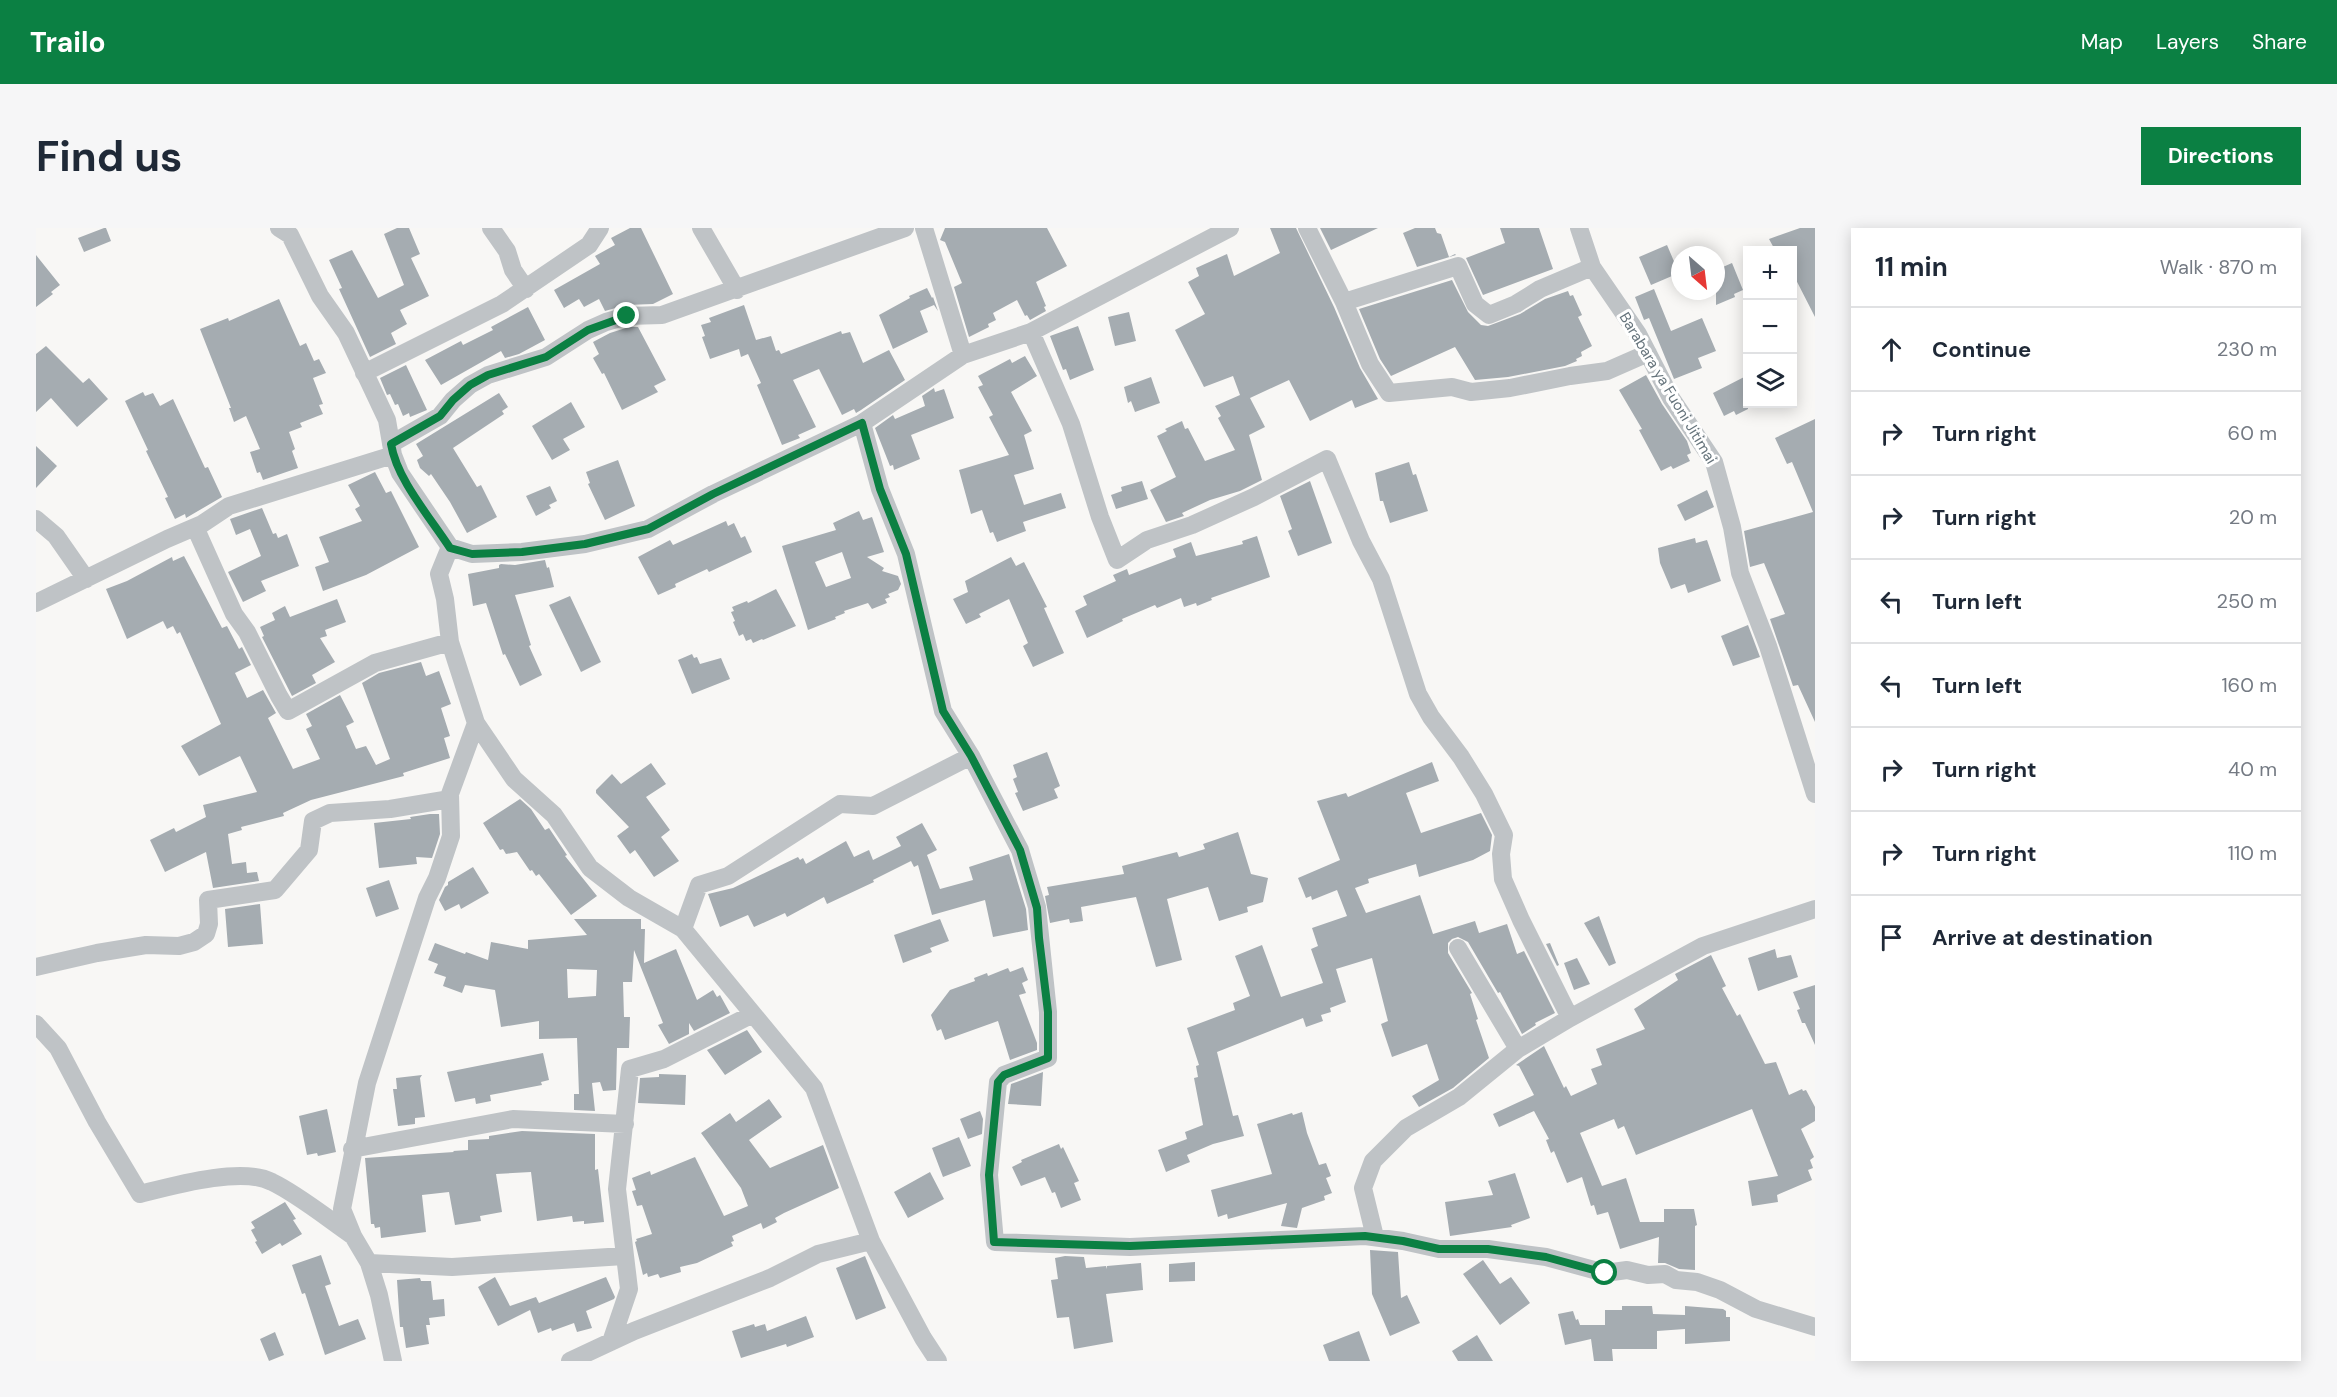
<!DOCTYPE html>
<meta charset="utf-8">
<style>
:root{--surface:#fff;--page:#f6f6f7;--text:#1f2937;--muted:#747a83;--line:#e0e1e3;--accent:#0b8043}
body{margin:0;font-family:"DM Sans",sans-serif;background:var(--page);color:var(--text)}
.controls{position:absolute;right:18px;top:18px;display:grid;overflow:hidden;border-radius:0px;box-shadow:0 3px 15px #0003}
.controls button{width:54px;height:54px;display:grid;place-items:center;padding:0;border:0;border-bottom:2px solid var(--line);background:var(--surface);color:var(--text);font:30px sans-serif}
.compass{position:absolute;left:1635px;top:18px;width:54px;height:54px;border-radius:50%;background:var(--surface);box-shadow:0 3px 15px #0003;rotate:152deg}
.stop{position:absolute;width:18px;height:18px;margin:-14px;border:4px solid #0b8043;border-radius:50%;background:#fff}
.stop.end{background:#0b8043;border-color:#fff;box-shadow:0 2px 6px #0008}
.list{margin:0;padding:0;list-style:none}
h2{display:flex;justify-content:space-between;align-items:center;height:78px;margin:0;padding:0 24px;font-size:26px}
h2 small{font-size:20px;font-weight:400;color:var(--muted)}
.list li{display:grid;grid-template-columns:39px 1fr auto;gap:18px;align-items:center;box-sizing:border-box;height:84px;padding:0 24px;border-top:2px solid var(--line)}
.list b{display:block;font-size:22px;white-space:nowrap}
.list em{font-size:20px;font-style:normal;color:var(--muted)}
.icon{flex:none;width:33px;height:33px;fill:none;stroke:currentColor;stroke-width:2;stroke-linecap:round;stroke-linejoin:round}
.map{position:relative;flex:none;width:1779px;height:1133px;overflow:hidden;border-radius:0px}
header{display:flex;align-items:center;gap:36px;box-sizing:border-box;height:84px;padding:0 30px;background:var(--accent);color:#fff}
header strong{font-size:28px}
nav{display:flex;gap:33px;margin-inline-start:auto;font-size:21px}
.intro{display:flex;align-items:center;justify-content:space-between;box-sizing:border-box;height:144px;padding:0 36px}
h1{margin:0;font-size:42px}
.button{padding:15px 27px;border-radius:0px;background:var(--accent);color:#fff;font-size:21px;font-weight:700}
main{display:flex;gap:36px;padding:0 36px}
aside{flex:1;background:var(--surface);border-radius:0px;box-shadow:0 3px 15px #0003}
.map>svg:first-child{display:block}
.building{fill:#a5acb1;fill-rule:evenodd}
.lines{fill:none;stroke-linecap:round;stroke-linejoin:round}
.minor{stroke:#bfc3c6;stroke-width:18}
.route{stroke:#0b8043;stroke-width:8}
.labels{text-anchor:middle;stroke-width:6;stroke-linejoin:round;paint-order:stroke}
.street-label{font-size:15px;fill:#66747c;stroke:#fff}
</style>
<header>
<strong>Trailo</strong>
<nav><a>Map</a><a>Layers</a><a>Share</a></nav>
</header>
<div class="intro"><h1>Find us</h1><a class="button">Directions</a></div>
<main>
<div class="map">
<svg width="1779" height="1133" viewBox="0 0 1779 1133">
<rect width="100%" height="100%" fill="#f8f7f5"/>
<path class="building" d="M68 0H70L75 13 48 24 42 10Z
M361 0H373L384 26 375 30 393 68 364 82 371 96 355 105 360 116 334 129 303 61 306 60 293 32 316 22 342 70 368 57 348 6Z
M594 0H605L637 66 617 76 590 77 569 83 563 71 548 79 543 71 528 80 518 62 564 36 559 28 579 17 575 10Z
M909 0H1011L1031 38 1000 54 1010 78 1008 79 1010 83 994 92 991 87 989 88 981 72 957 85 960 92 952 96 953 99 933 109 918 59 926 55 909 14 904 12Z
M1234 0H1260L1298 79 1324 140 1342 171 1319 180 1316 172 1274 193 1253 152 1214 170 1229 199 1213 207 1226 252 1204 263 1174 272 1146 285 1148 288 1130 294 1114 262 1140 249 1121 208 1131 203 1129 201 1146 193 1149 201 1152 200 1169 233 1199 222 1182 190 1185 188 1179 178 1204 167 1197 148 1168 159 1139 102 1169 86 1152 54 1163 48 1160 40 1191 26 1198 48 1244 25Z
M1284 0H1342L1295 22Z
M1379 0H1399L1401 5 1405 6 1413 29 1419 26 1420 27 1381 39 1367 5Z
M1464 0H1503L1517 41 1447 67 1430 30 1469 15Z
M1764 0H1779V89L1756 44V22H1739L1733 11Z
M1631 17 1643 45 1615 57 1603 29Z
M0 27 24 57 15 64 17 66 0 79Z
M1696 35 1707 62 1698 66 1699 69 1680 77V42Z
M1416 52 1432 84 1445 97 1452 98 1484 86 1509 71 1532 63 1534 68 1537 67 1546 87 1542 89 1556 118 1545 124 1546 128 1540 131 1541 133 1529 138 1472 149 1439 152 1419 119 1355 148 1344 131 1323 81Z
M891 60 896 70 897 69 902 83 898 77 884 83 892 104 857 121 843 87 874 70 873 68Z
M1618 61 1635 103 1666 90 1680 123 1662 130 1666 140 1638 151 1613 90 1608 92 1599 69Z
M243 71 264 118 270 115 278 133 283 131 290 145 277 150 287 176 283 177 287 186 264 195 266 199 253 204 259 221 256 223 262 240 227 252 224 244 221 245 214 224 224 221 210 188 198 194 193 180H195L164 101 192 90 193 93Z
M708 77 720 112 735 108 740 123 743 122 745 126 805 103 806 106 814 104 827 135 853 122 869 152 825 182 820 185 818 181 806 187 783 141 757 152 780 199 762 207 764 210 746 217 721 157 725 155 712 126 705 129 703 121 674 131 666 109 669 108 665 97 675 94 673 90Z
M492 79 509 112 483 126 469 130 465 123 405 157 389 132 425 113 427 117 457 102 455 99Z
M1093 84 1100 113 1079 118 1072 89Z
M1042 98 1058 142 1034 152 1030 141 1027 142 1014 108Z
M593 99H602L630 152 618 158 622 164 586 182 568 145 566 146 557 130 563 126 557 114 574 105Z
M10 118 47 155 53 150 72 171 41 199 15 170 0 184V126Z
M989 128 1001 148 975 164 996 203 988 207 998 241 978 247 988 277 1025 265 1030 280 987 294 990 303 961 314 957 304 954 305 946 282 935 286 923 242 973 227 953 189 957 187 942 159 947 157 942 148 974 131 976 135Z
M370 137 391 182 374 189 373 185 367 188 362 176 359 177 354 166 351 167 344 150Z
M1610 147 1626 176 1651 213 1655 225 1651 227 1654 233 1637 241 1635 238 1625 243 1603 202 1606 201 1583 162Z
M1712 147V181L1700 187 1698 183 1688 188 1677 165Z
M1115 149 1124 175 1099 184 1095 173 1092 175 1088 159Z
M898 160 899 164 908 161 918 190 875 207 884 231 858 242 857 237 854 238 839 200 857 187 859 191 889 178 886 168Z
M107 164 109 168 117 165 124 178 137 171 169 240 172 239 186 269 150 290 149 286 139 291 129 270 132 269 110 223 112 222 89 173Z
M463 165 472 179 466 183 468 186 417 220 441 259 445 257 461 289 431 305 414 274 395 246 393 248 384 240 381 232 387 228 380 216Z
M535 174 549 199 527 211 534 222 516 232 496 198Z
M1779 191V494L1762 457 1757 458 1734 391 1749 386 1728 335 1714 339 1708 303 1777 284 1756 234 1751 236 1739 210Z
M0 218 21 238 0 260Z
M582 232 599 278 569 292 552 256 554 255 550 244Z
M1373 234 1377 247 1380 246 1392 283 1354 295 1347 273H1344L1339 245Z
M339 244 350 265 355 263 383 319 330 347 287 363 279 339 293 334 283 309 326 293 319 281 324 278 312 257Z
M1106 253 1112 271 1080 281 1075 267 1086 263 1085 259Z
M1274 253 1296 315 1262 328 1252 303 1256 301 1244 268Z
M514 258 521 273 513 277 515 280 500 288 490 268Z
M1671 262 1678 279 1649 293 1641 277Z
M226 280 237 306 240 305 242 310 251 306 263 338 225 353 230 363 207 374 192 344 225 328 214 301 200 307 194 291Z
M823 283 827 292 836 289 848 324 831 329 848 340 846 343 862 348 865 356 862 362 852 366 854 369 849 371 851 375 836 381 832 375 808 383 809 385 799 389 800 391 772 402 746 318 800 302 797 295ZM806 324 815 350 790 359 779 334Z
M690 293 692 298 698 295 705 310 709 308 716 324 673 344 671 341 639 356 640 359 622 367 602 329 634 312 637 317Z
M1221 308 1234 349 1175 370 1176 372 1161 378 1160 375 1148 379 1145 370 1121 380 1119 377 1086 391 1087 393 1051 410 1039 383 1051 377 1047 368 1080 353 1077 347 1091 341 1093 347 1140 329 1137 321 1155 314 1160 328 1207 316 1206 313Z
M1659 310 1660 315 1671 312 1685 353 1652 365 1649 356 1635 361 1624 335 1622 320Z
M148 328 186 400 191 398 203 421 206 419 215 437 199 445 211 470 227 462 240 485 232 490 257 541 284 531 270 501 276 498 270 486 304 467 318 494 310 498 320 521 330 518 340 537 354 531 326 455 343 445 385 434 390 448 403 443 415 476 405 480 414 508 408 510 414 530 367 545 368 548 275 572 247 585 248 588 205 599 206 602 192 606 196 636 210 634 211 645 221 644 223 653 177 660 170 624 129 644 114 612 138 600 140 604 170 589 167 577 221 564 204 528 163 548 145 518 185 496 144 404 141 406 137 398 131 401 127 393 91 411 70 361 91 353 136 329 137 333Z
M975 329 980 338 988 334 1011 379 1008 380 1028 425 997 439 987 418 992 415 973 371 943 386 945 389 930 396 917 371 932 364 929 353Z
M509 332 511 340 513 339 518 359 479 367 495 417 493 418 506 447 484 458 469 426 467 427 450 375 437 378 432 346 463 340V337L465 336 479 337Z
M740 361 760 398 727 412 726 411 717 415 715 411 710 413 707 406 703 408 697 394 699 393 695 384 698 383 696 379 711 373 712 375Z
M534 368 565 434 545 444 513 377Z
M301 371 310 394 289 402 291 408 284 410 299 434 276 447 280 455 256 468 226 409 228 408 224 399 239 392 236 385 249 378 254 389Z
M1712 397 1724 429 1697 438 1685 408Z
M656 426 658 430 661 429 664 436 685 430 694 451 656 466 642 432Z
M1011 524 1024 558 1018 561 1022 570 987 583 979 565 982 564 977 551 981 549 977 537Z
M1396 534 1403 553 1370 565 1385 605 1445 585 1456 607 1454 623 1437 632 1383 649 1380 636 1332 651 1333 655 1319 660 1330 685 1384 667 1397 706 1439 693 1443 705 1471 696 1481 726 1488 723 1519 785 1499 795 1500 797 1486 806 1464 764 1462 765 1432 714 1422 709 1416 711 1412 715V725L1436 765 1434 766 1442 791 1440 792 1453 830 1417 860 1383 879 1376 868 1403 852 1391 816 1356 829 1345 796 1352 793 1336 730 1300 741 1310 774 1294 780 1295 784 1285 787 1287 793 1270 799 1267 790 1181 824 1197 888 1202 887 1208 908 1177 916 1151 927 1154 934 1130 944 1122 922 1151 911 1149 904 1167 897 1158 850 1162 849 1160 838 1163 837 1151 800 1199 782 1197 775 1214 768 1199 728 1226 717 1245 769 1287 755 1275 721 1282 718 1276 700 1311 688 1301 662 1276 672 1275 668 1270 670 1262 650 1304 632 1281 573 1310 565 1312 569Z
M615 535 630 556 610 569 634 602 625 609 643 633 618 649 599 622 594 626 581 608 593 599 560 565V562L576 546 585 556Z
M484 571 495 581 509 602 513 600 531 627 529 628 561 668 535 687 503 646 500 648 496 642 494 643 481 624 470 626 467 621 464 622 447 595Z
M394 586H403L404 606 396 630 380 629 381 636 343 640 338 595 375 591 374 589Z
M886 595 901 622 891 627 904 661 937 652 933 639 973 626 990 681 992 702 957 709 949 672 896 687 882 637 878 639 875 633 837 652 838 654 791 676 788 669 751 689 749 685 718 699 712 687 684 699 672 666 697 660 762 629 764 632 767 630 770 636 810 613 818 629 833 622 837 632 865 618 860 609Z
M1202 604 1215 646 1232 650 1227 674 1211 679 1212 684 1183 693 1172 659 1131 671 1146 732 1120 739 1100 669 1045 679 1047 693 1034 695 1033 691 1014 695 1009 668 1013 667 1011 659 1088 646 1086 638 1141 624 1143 629 1169 621 1167 616Z
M437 639 453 665 425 681 423 676 409 683 403 672 409 659 412 657V654Z
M353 652 363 681 340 689 330 660Z
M224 676 227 716 192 719 189 681Z
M1563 688 1580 735 1573 738 1548 695Z
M538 691H605V701H609L608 735 640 721 661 772 677 762 681 769 684 767 694 785 658 803 653 795V806L633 816 622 797 627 795 598 722 596 754H587L588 789H594L593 820H581L580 862 567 863 564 854 556 855 559 883 538 882V866H543L541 810 503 811V793L465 799 459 762 429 757 426 765 407 758 410 749 398 745 402 736 392 732 399 715 429 726 430 724 452 732 455 714 492 721V712L551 707ZM531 741 561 742 560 768 532 770Z
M904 691 913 713 894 720 896 724 867 735 858 707Z
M1514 715 1523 737 1521 738 1510 716Z
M1739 721 1741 730 1755 727 1762 749 1722 763 1712 730Z
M1675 727 1690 758 1686 760 1701 788 1704 786 1729 836 1740 834 1753 867 1766 861 1767 863 1770 862 1779 879V893L1765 901 1778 929 1774 932 1777 940 1772 942 1776 952 1741 967 1742 974 1716 978 1712 953 1742 948 1716 881 1600 927 1588 898 1582 901 1578 891 1544 905 1566 958 1590 950 1604 994H1628V981H1658L1661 997 1659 998V1042L1643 1041 1629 1035H1622L1623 1009 1584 1021 1572 984 1561 987 1558 977 1555 978 1546 949 1531 955 1518 923 1515 925 1510 912 1513 911 1498 883 1463 899 1457 886 1498 867 1483 838 1480 837 1508 818 1528 860 1530 858 1535 868 1561 856 1555 841 1566 837 1560 821 1609 801 1598 781 1642 752 1639 746Z
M1541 730 1554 756 1538 762 1528 735Z
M987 739 992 752 986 755 990 765 983 767 1001 815V822L974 832 962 793 909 812 905 801 901 803 895 787 914 762 939 753 938 750 951 745 952 748 972 740 974 744Z
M1779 757V817L1769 795H1766L1761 782 1764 781 1757 764Z
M711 802 726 824 689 847 671 822Z
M507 825 513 852 505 854 506 857 454 867 455 873 440 876 439 870 419 874 411 844Z
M1007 844 1005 878 972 876 975 856Z
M623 846 650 847 649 877 602 875 604 850 623 849Z
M386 847 384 850 389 889 379 890V896L362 898 357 861H361L360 850Z
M733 871 746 889 713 912 734 940 787 917 803 960 748 985 739 990 741 994 727 1001 725 995 696 1008 698 1013 695 1014 697 1018 661 1035 644 1039 645 1044 624 1050 622 1046 612 1049 611 1045 607 1047 599 1014 601 1013 600 1011 616 1006 606 977 601 978 596 963 600 962 596 950 614 943 615 947 659 929 688 988 712 978 705 960 665 905 694 885 700 894Z
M291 881 300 924 282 928 281 925 271 927 263 888Z
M944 883 947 891 946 906 932 911 924 891Z
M1266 884 1271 905 1283 937 1290 935 1295 948 1290 950 1296 965 1288 968 1289 972 1266 980 1261 1000 1245 998 1251 975 1192 991 1191 986 1182 989 1175 962 1236 946 1221 896 1256 885 1257 887Z
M486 903 559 906V942L562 941 568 994 548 996V993L537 994 536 988 501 993 495 944 460 946 466 984 444 988 445 993 419 997 413 964 386 967 390 1004 345 1010 344 999 339 1000 338 996H335L329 930 418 924 417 923 432 922V912L453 911V908Z
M923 909 935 938 907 949 896 920Z
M1023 916 1025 921 1027 919 1043 953 1038 955 1045 972 1025 980 1019 964 1016 965 1009 949 985 958 976 939 986 934 985 932Z
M894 944 908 971 872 990 858 964Z
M1479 945 1494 990 1475 997 1476 999 1414 1008 1409 974 1457 967 1452 953Z
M249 974 260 991 257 992 266 1006 246 1018 244 1015 226 1026 219 1014 221 1013 215 1002 219 1000 215 994Z
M1334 1022 1362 1024 1365 1070 1371 1067 1384 1095 1354 1108 1336 1066Z
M285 1027 295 1056 289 1058 303 1098 322 1091 330 1111 289 1127 269 1065 266 1066 256 1037Z
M829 1028 850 1080 820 1092 800 1040Z
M1029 1028 1048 1029 1050 1040 1070 1038 1071 1041V1038L1105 1035 1107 1062 1070 1066 1077 1114 1038 1121 1033 1089 1021 1090 1015 1052 1022 1051 1019 1030Z
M1447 1032 1464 1056 1475 1049 1494 1075 1464 1097 1427 1046Z
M1159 1034V1053L1133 1054V1036Z
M459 1049 474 1078 500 1069 503 1075 570 1049 579 1069 578 1071 550 1083 556 1100 541 1104 538 1095 516 1103 515 1100 502 1105 494 1082 462 1098 442 1059Z
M384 1050 385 1053H395L397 1072 408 1071 409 1088 393 1090 394 1097H390L393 1116 370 1120 367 1099H364L361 1052Z
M1586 1078H1616L1617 1086 1649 1087V1078L1687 1081 1690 1083V1089H1694V1113L1649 1116V1101L1621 1103V1121H1576L1577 1133H1558L1555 1111 1529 1117 1522 1086 1537 1083 1540 1092 1542 1091 1544 1097H1569V1082H1586Z
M770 1088 778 1109 751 1119 750 1116 705 1130 696 1103 718 1096 719 1099 729 1096 731 1103Z
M1323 1103 1334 1133H1293L1287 1117Z
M239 1104 248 1127 233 1133 224 1111Z
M1441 1107 1457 1133H1422L1416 1123Z"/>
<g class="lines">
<path class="minor" d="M243 0 254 7 284 68 310 105 351 192 357 227 364 245 414 319
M455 0 471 23 477 42 490 61
M665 0 701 62
M888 0 927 127
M1271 0 1308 74 1334 136 1353 165 1416 159 1435 164 1474 160 1534 148 1571 143 1612 125
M1543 0 1556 39 1602 106 1635 170 1678 234 1696 299 1704 345 1732 418 1779 566
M1308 74 1422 38 1439 76 1453 87 1480 76 1504 61 1556 39
M995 104 1035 196 1064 289 1081 332 1111 312 1156 297 1218 269 1291 231 1325 313 1345 351 1382 466 1395 489 1425 529 1448 566 1468 607 1465 626 1467 651 1485 692 1534 790
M328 145 466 76 553 17 564 0
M826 195 844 261 870 326 907 483 935 528 984 622 1001 679 1012 784V830L968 847 962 854 953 947 959 1014 1094 1019 1329 1008 1367 1013 1403 1021H1452L1510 1029 1569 1045 1591 1042 1612 1047 1629 1046 1640 1052 1661 1054 1684 1062 1720 1081 1779 1099
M355 216 404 188 417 172 434 157 452 147 510 129 552 102 570 94 591 88 626 87 869 0
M0 291 20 308 50 351
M159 299 198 386 211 404 243 468 252 483 339 435 414 414
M0 375 131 311 166 296 193 278 357 227
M647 701 663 657 692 648 804 576 837 578 935 528
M1422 720 1482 821
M0 739 61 725 110 717 143 718 158 714 170 706 173 696 172 672 239 662 273 622 277 593 294 585 354 581 414 571
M0 796 22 820 61 894 104 966C136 958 206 938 236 954 263 967 292 991 317 1008
M316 921 477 891 589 896
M1339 1009 1327 960 1337 933 1370 900 1423 869 1482 821 1534 790 1667 718 1779 681
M333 1035 416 1039 588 1028
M575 1114 593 1061 581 961 594 841 628 831 717 786
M357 1133 343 1067 333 1035 317 1008 306 981 331 855 391 670 401 650 415 608 414 566 440 495
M534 1133 598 1103 734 1050 782 1026 835 1013
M902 1133 887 1110 835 1013 778 860 647 701 593 670 554 640 518 587 478 551 440 495 414 414 409 371 403 346 414 319 436 326 486 324 549 316 612 301 677 266 826 195 927 127 995 104 1194 0"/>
</g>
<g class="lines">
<path class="route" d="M591 88 552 102 510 129 452 147 434 157 417 172 404 188 355 216C361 252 394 289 414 320L436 326 486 324 549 316 612 301 677 266 826 195 844 261 870 326 907 483 935 528 984 622 1001 680 1003 710 1012 784V830L968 847 962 854 953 947 958 1014 1094 1018 1329 1008 1367 1013 1403 1021H1452L1510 1029 1569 1045"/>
</g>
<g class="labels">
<g class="street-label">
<text transform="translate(1632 160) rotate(59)" y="5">Barabara ya Fuoni Jitimai</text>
</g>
</g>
</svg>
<div class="controls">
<button>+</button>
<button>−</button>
<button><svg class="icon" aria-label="layers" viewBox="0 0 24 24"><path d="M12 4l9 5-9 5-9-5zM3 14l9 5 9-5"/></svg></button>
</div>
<svg class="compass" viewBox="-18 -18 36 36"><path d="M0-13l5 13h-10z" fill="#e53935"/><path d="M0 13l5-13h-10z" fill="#747a83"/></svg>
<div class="stop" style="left:1569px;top:1045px"></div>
<div class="stop end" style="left:591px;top:88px"></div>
</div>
<aside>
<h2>11 min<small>Walk · 870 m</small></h2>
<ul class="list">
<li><svg class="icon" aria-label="ahead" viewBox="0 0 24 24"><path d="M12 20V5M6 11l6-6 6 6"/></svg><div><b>Continue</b></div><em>230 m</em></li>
<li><svg class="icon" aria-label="right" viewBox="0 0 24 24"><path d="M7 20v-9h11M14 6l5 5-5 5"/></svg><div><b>Turn right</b></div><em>60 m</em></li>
<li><svg class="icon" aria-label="right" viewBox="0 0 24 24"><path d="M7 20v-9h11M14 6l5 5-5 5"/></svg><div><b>Turn right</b></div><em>20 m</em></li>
<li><svg class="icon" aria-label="left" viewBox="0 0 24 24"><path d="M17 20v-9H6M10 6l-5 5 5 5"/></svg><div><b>Turn left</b></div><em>250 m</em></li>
<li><svg class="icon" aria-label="left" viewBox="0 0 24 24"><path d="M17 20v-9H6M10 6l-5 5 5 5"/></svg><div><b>Turn left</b></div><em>160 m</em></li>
<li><svg class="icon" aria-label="right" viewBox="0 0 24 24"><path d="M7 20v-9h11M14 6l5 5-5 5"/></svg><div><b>Turn right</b></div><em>40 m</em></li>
<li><svg class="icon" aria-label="right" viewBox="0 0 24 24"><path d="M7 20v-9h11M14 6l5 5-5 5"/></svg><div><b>Turn right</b></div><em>110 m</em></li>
<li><svg class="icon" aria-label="arrive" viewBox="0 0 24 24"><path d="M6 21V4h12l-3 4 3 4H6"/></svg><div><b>Arrive at destination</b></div></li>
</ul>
</aside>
</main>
